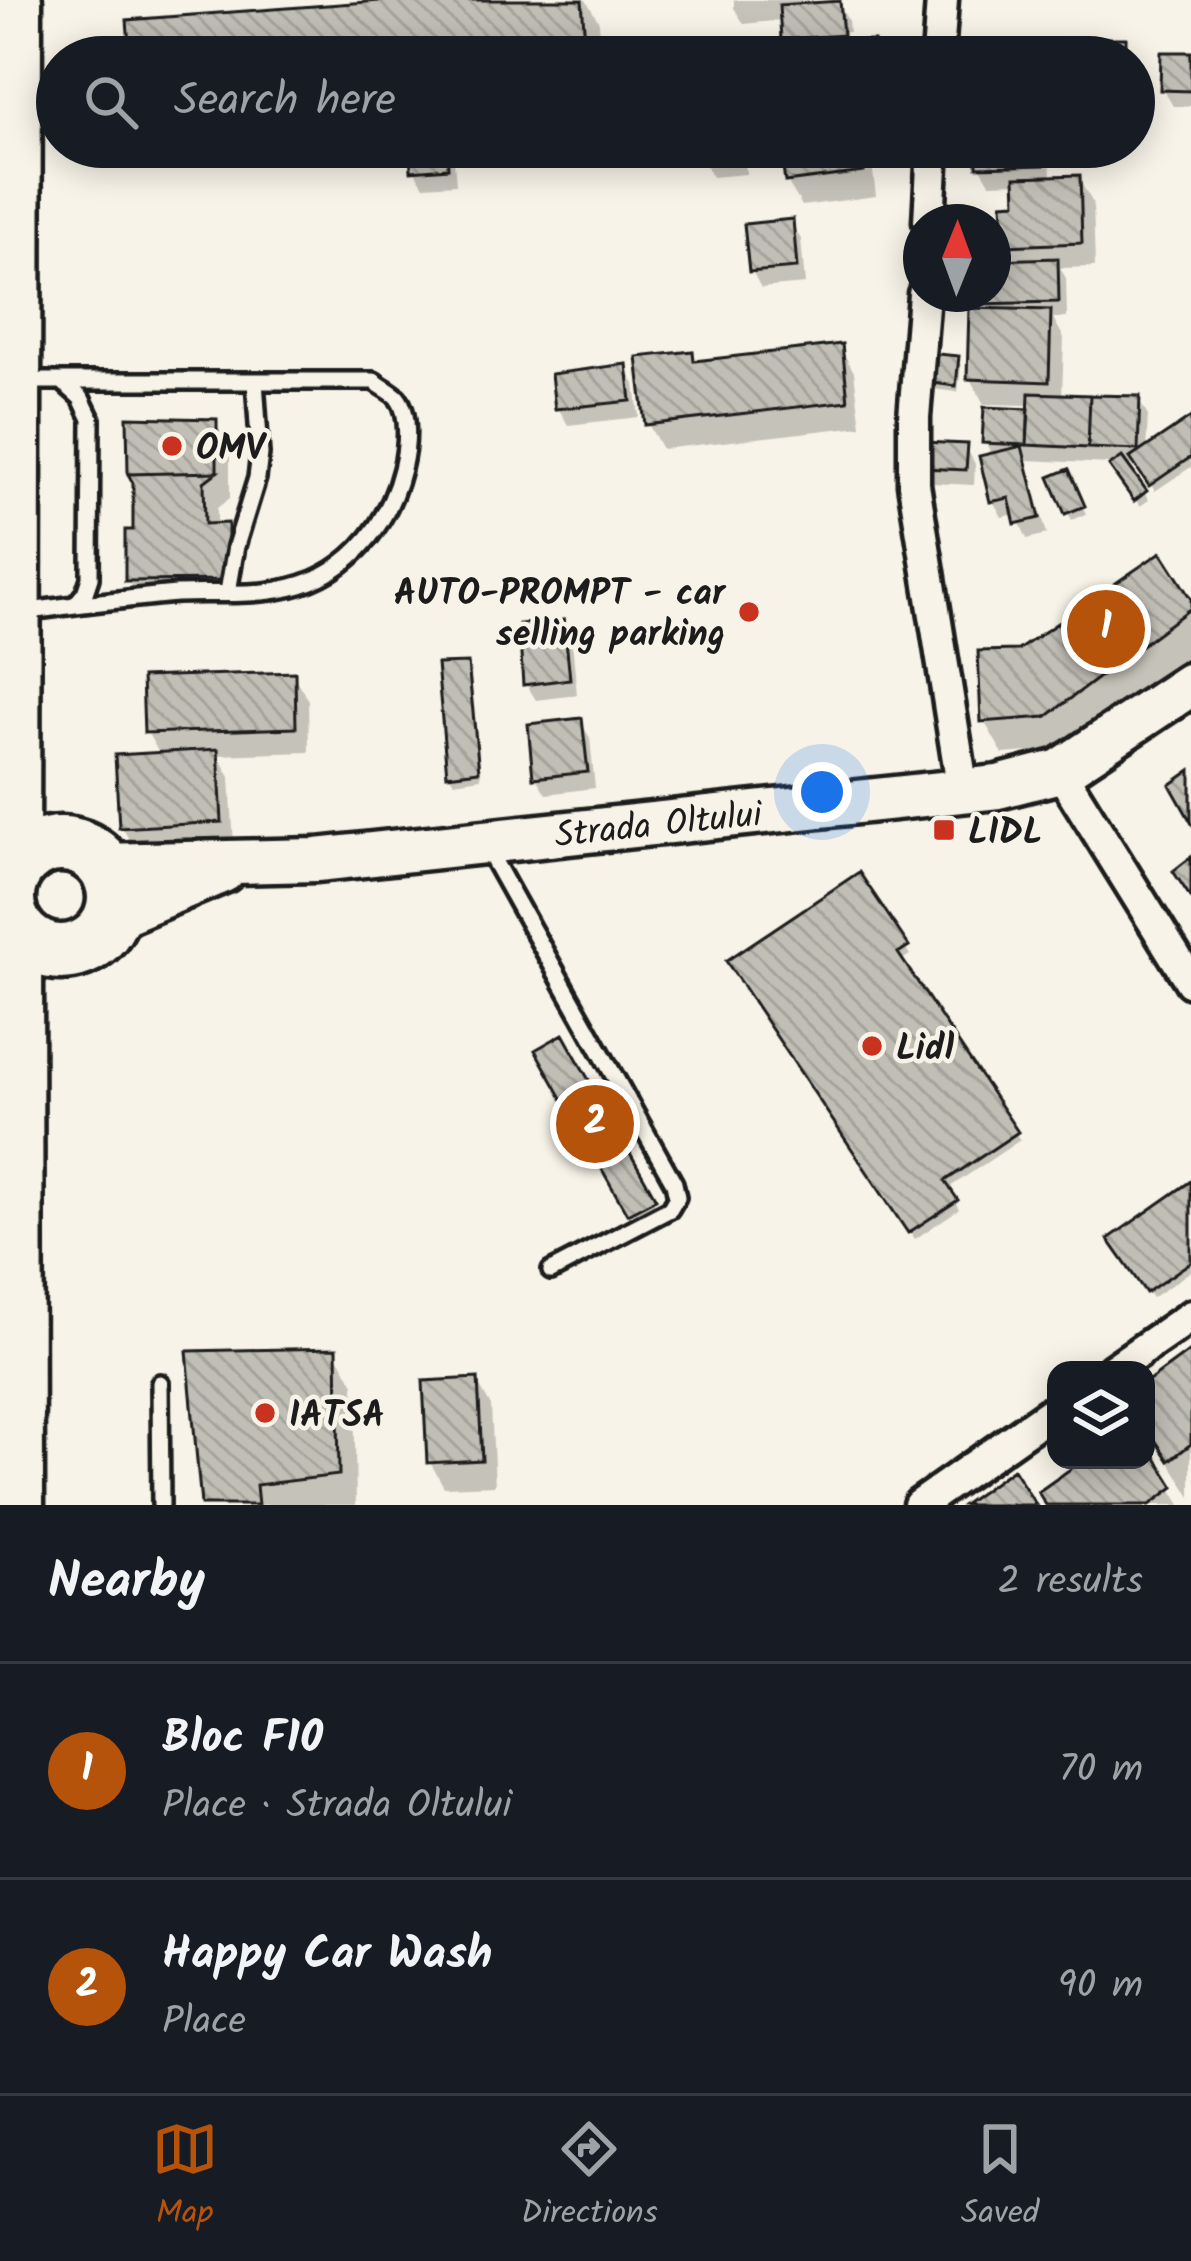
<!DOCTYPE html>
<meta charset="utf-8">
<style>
:root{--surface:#171b24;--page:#20242c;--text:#f1f3f6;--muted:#9ea1a6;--line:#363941;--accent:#b45309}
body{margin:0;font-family:Kalam,sans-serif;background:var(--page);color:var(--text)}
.controls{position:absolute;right:36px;bottom:36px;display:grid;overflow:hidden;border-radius:24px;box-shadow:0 6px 30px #0003}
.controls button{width:108px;height:108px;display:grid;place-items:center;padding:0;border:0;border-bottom:3px solid var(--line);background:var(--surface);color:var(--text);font:60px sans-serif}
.compass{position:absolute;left:903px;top:204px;width:108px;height:108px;border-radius:50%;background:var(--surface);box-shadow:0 6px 30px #0003;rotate:1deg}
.you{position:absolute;left:822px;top:792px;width:42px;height:42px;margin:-30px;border:9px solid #fff;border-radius:50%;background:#1a73e8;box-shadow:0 0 0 18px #1a73e833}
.badge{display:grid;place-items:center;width:78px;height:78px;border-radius:50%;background:var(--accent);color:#fff;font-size:39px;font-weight:700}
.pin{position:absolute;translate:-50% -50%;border:6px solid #fff;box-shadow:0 3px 12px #0006}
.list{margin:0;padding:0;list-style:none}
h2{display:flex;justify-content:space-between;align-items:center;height:156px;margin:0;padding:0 48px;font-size:51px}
h2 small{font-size:39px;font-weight:400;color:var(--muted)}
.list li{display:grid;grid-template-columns:78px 1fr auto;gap:36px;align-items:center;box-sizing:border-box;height:216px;padding:0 48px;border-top:3px solid var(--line)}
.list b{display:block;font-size:45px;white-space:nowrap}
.list p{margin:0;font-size:39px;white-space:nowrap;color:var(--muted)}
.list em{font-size:39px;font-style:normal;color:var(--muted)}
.icon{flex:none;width:66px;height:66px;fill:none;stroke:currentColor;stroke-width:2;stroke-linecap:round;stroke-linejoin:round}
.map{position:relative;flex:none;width:1191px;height:1505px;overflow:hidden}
.search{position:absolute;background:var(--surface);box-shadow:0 6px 30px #0003;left:36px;right:36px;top:36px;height:132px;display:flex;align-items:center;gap:30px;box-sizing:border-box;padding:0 42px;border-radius:66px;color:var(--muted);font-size:45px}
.sheet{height:588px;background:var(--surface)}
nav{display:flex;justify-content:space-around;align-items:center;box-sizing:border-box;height:168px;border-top:3px solid var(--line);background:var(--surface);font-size:33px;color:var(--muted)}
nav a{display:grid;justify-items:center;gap:6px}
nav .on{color:var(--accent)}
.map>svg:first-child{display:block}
.shadow{fill:#0003}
.building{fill:url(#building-back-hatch);stroke:#1c1c1c;stroke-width:3}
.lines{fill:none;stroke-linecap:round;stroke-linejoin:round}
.lane-casing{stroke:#1c1c1c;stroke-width:24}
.street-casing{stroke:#1c1c1c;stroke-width:39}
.secondary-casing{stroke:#1c1c1c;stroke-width:51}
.highway-casing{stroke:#1c1c1c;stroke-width:63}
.lane{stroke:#f7f3e8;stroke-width:15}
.street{stroke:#f7f3e8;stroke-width:30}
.secondary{stroke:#f7f3e8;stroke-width:42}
.highway{stroke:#f7f3e8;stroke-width:54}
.poi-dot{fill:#c8321e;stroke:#f7f3e8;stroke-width:4.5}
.labels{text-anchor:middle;stroke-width:9;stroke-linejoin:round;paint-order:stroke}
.poi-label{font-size:36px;font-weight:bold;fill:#1c1c1c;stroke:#f7f3e8;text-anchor:start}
.street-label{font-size:36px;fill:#1c1c1c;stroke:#f7f3e8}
</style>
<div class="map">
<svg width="1191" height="1505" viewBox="0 0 1191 1505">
<defs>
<pattern id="building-back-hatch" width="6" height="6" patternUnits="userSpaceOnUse" patternTransform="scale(3)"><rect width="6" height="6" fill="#c0beb5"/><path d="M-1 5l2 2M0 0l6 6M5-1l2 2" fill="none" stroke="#a4a39b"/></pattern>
</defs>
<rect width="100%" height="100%" fill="#f7f3e8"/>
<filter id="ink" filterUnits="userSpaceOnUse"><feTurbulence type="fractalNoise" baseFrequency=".00833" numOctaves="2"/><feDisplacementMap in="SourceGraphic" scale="24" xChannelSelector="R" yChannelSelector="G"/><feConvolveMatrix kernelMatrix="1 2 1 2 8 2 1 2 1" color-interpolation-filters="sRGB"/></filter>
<g filter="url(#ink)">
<path class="shadow" d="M433 0H586L599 22 601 57H133Z
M734 0H802L803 6 838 4 848 20 849 32 788 37V43L849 38 850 44H872L880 57H824V53L794 56 784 40 783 20 744 24 734 8Z
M1191 55V106H1173L1163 89Z
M305 147H453L456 184 424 186 414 170 413 153 311 157Z
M702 147H744L746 174 712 177 703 160Z
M783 147H870L876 196 802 206 787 181Z
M980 147H1050L1051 179 1078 178 1093 203 1095 267 1060 268 1066 278 1067 318H1053L1064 338 1062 397 1138 399 1148 416 1146 450 1191 420V467L1155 491 1138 465 1124 464 1149 500 1140 506 1111 464 1026 460 1047 534 1027 539 1016 514 1002 517 993 501V456L985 442 1032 412V405L984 404 970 379 982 311 978 303V294H993V263L1017 262 1007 245 1019 205 1018 182 990 183 980 166Z
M791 223 801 239 805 284 761 288 752 271Z
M840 347 854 372 861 426 662 449 648 424 691 354 697 364Z
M957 359 961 366 958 392 931 389 927 382Z
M625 368 635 384 639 417 568 425 558 408Z
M215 422 230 447V498L217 508V526H226L240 552 241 604 142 605 128 580 136 533Z
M966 447 975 464 974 485 933 483 924 467Z
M1071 480 1086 514 1072 520 1068 513Z
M1191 604V655L1065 749 1003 754 984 721 1019 653Z
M562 623 572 640 577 695 536 700 526 684Z
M467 666 471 673 481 778 454 782 449 774Z
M293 675 308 700 309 752 218 755 230 777 234 847 136 852 122 827 160 755 147 732Z
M580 721 590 738 595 788 546 794 536 778Z
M858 876 910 955 900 961 1020 1140 947 1189 959 1209 915 1239 730 962Z
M561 1038 657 1208 634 1219 539 1051Z
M1191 1185V1271L1152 1298 1116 1247Z
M335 1351 354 1384 356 1505H204Z
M1191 1354V1497L1146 1424V1386Z
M477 1381 491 1406 495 1485 444 1487 430 1462Z
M1146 1447 1181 1505H1049L1042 1493 1088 1460H1146Z"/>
<path class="building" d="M393 0H582L586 57H130L127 20Z
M840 1 843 35 781 40 779 5Z
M1086 38H1126V57H1086Z
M874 41V57H821L820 42Z
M1161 52H1191V91L1160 90Z
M410 147H447L448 168 411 171Z
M699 147H738L739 158 700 161Z
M780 147H861L864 172 785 182Z
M977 147H1043L1044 165 977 167Z
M1080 175 1082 243 1004 246 1002 203 1016 202 1015 177Z
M793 219 797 268 749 272 744 224Z
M1058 258 1059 302 975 304V294H993V260Z
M969 308 1051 310 1049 382 967 379Z
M842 344 848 401 645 425 637 357 693 351 694 361Z
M927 353 959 356 956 386 924 382Z
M627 364 631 401 555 409 551 374Z
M1029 393 1090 395 1088 448 1027 445Z
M1090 395 1140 396 1138 450 1088 448Z
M984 407 1029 409 1027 445 982 443Z
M127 417 217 419V472L128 474Z
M1191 417V457L1149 486 1130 458Z
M921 442 968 444 966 470 921 468Z
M1022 446 1040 518 1015 524 1009 498 990 502 979 456Z
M1122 457 1147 491 1134 501 1109 466Z
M1069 469 1085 506 1065 514 1049 477Z
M217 472 204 482 205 524 228 523V580L125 581V530H133V483L128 474Z
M1161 552 1191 599V608L1046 717 981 722 978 651 1018 650Z
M564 620 570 679 523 685 519 624Z
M468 663 479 771 447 775 437 664Z
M295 672 296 728 144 733 142 677Z
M582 718 588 772 533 778 528 724Z
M218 749 222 822 119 828 115 755Z
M1191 770V822L1170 785Z
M1191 857V898L1173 871Z
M859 872 909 946 898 953 1018 1132 945 1181 958 1200 908 1233 726 961Z
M563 1034 656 1199 627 1214 535 1050Z
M1191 1181V1262L1146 1293 1108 1239Z
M337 1348 339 1475 256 1485 258 1505H201L187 1351Z
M1191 1350V1444L1169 1461 1146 1426V1383Z
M478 1378 482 1460 427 1463 423 1381Z
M1146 1442 1174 1487 1150 1505H1046L1038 1492 1083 1460H1146Z
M1013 1469 1036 1505H963Z"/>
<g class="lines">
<g class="lane-casing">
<path id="lane" d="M22 381H374C380 386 391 391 397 397 411 414 407 449 402 469 387 530 343 580 278 590 246 596 210 592 177 594 143 597 109 601 75 605
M228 592 236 546 257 478 260 454 255 381
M22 612 75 605 85 593 90 578 91 419 81 398 63 382
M485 845 674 1183 677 1197 670 1209 551 1271
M160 1383 161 1505"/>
</g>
<g class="street-casing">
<path id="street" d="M938 57 942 0
M929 222 933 147
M924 294 914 417V484L963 791
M1060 771 1191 982
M1113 1370 1191 1316
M919 1505 1056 1409"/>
</g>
<g class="secondary-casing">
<path id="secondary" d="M103 865 317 860 998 787 1060 771 1191 684
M111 918 223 871"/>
</g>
<g class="highway-casing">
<path id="highway" d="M7 898a54 54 0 1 1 108 0a54 54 0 1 1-108 0Z
M12 875 14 0
M15 926 16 1505"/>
</g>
<use href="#lane" class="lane"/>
<use href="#street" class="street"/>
<use href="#secondary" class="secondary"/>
<use href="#highway" class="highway"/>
</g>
</g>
<g class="poi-dot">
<circle cx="172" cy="446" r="12"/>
<circle cx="749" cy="612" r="12"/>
<rect x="932" y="818" width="24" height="24" rx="6"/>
<circle cx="872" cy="1046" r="12"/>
<circle cx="265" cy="1413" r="12"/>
</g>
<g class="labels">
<g class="poi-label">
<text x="196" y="459">OMV</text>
<text x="725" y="604" text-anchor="end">AUTO-PROMPT - car<tspan x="725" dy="41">selling parking</tspan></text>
<text x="968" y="843">LIDL</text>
<text x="896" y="1059">Lidl</text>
<text x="289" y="1426">IATSA</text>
</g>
<g class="street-label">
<text transform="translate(658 823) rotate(-6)" y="13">Strada Oltului</text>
</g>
</g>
</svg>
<div class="controls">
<button><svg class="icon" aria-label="layers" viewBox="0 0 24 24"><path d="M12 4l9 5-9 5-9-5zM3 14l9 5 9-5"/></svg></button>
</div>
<svg class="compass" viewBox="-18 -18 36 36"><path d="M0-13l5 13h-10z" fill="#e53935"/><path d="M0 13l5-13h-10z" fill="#9ea1a6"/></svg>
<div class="you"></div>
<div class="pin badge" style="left:1106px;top:629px">1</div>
<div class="pin badge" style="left:595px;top:1124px">2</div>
<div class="search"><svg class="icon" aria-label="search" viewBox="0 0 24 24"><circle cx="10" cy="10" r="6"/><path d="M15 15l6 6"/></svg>Search here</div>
</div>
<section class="sheet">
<h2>Nearby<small>2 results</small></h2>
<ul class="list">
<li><span class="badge">1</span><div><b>Bloc F10</b><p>Place · Strada Oltului</p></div><em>70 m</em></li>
<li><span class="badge">2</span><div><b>Happy Car Wash</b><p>Place</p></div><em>90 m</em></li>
</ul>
</section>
<nav>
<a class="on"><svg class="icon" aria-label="map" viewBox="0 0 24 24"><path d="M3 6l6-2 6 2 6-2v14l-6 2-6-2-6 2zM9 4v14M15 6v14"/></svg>Map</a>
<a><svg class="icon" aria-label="directions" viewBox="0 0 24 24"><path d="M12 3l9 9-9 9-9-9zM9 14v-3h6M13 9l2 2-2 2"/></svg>Directions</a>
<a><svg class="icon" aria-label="saved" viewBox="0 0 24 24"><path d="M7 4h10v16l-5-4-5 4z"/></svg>Saved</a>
</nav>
